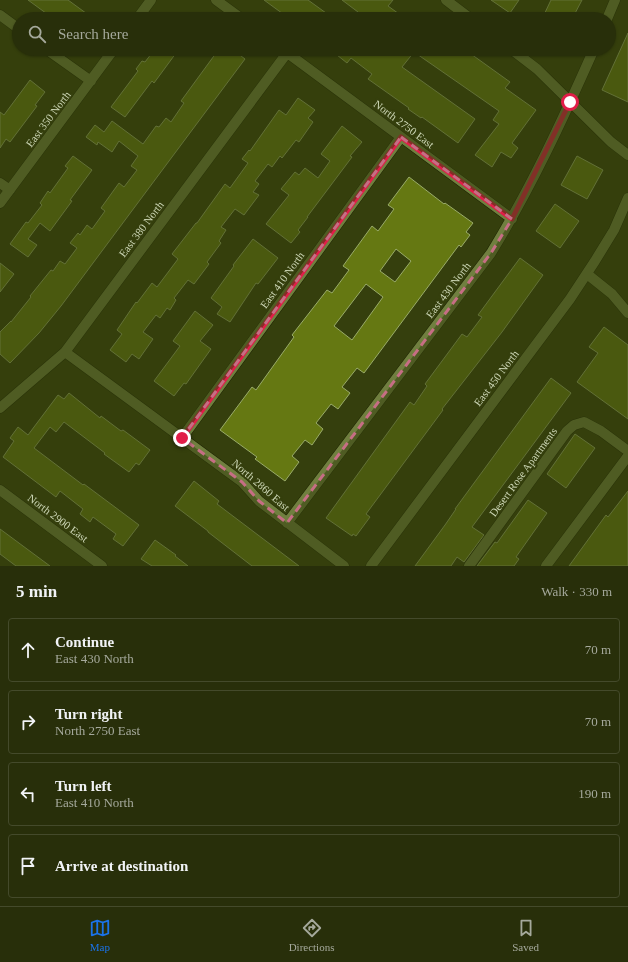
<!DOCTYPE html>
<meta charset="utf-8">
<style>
:root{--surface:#282f0a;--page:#343b18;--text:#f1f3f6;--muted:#a5a99c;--line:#444a2b;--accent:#1a73e8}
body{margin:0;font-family:Georgia,serif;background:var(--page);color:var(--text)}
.stop{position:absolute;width:12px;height:12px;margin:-9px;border:3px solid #e11d48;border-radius:50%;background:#fff}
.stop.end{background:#e11d48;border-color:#fff;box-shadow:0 1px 4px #0008}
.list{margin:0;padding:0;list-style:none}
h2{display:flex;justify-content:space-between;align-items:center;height:52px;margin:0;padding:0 16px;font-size:17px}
h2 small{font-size:13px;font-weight:400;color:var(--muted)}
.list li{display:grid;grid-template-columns:26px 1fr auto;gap:12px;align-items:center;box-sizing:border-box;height:64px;margin:0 8px 8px;padding:0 8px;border:1px solid var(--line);border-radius:4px}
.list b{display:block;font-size:15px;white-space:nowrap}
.list p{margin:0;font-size:13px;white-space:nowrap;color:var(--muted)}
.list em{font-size:13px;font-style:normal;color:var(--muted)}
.icon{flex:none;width:22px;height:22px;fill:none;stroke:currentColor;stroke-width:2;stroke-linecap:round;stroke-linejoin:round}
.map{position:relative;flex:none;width:628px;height:566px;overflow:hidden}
.search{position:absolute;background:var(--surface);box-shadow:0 1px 3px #0004;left:12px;right:12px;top:12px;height:44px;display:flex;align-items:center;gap:10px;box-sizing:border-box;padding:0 14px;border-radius:22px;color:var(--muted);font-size:15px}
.sheet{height:340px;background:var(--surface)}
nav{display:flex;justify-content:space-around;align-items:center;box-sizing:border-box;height:56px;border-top:1px solid var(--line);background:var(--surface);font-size:11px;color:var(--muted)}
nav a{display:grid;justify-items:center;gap:2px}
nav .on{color:var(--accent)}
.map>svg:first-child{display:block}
.building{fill:#657812;stroke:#99ab69;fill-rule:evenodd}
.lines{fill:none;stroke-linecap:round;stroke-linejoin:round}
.minor-casing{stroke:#1e2503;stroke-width:11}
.minor{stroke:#707f3f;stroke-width:10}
.route{stroke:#e11d48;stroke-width:5}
.marked{fill:none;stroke:#c66e84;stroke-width:3;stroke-dasharray:8 5;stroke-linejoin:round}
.labels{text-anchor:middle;stroke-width:4;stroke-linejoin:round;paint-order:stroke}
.street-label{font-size:11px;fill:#ccd6b5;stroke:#353f0d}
</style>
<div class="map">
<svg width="628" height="566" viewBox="0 0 628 566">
<rect width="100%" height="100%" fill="#353f0d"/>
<path class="building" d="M28 0H68L94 19H54Z
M264 0H308L326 13 322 19H290Z
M342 0H393L388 6 406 19H362L356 15 358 12Z
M491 0H519L510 13Z
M551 0H582L572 19H542Z
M628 33V102L602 90Z
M155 49H179L154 83 152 81 125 117 111 107 138 71 136 69 142 61 145 62Z
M219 49H232L245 59 61 306 39 333 10 363 0 354V332L11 321V322L31 297 30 296 51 270 53 271 60 261 65 264 77 248 70 243 78 233 80 235 87 225 92 229 105 211 101 208 119 183 124 187 137 170 131 166 138 156 119 141 112 152 98 142 97 145 86 137 95 125 104 132 112 121 143 144 156 126 159 127 166 118 171 122 184 103 181 101Z
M339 49H464L510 82 505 88 536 110 512 143 518 148 511 158 501 152 492 167 475 155 499 124 493 120 499 111 414 52 402 67 475 119 458 143 422 117 421 118 408 109 409 108 368 79 372 74 351 58 347 63 337 55 340 50Z
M30 80 45 92 35 105 37 106 10 142 6 139 0 148V112L4 115Z
M298 98 315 110 308 118 313 122 299 142 296 140 282 158 280 156 272 167 268 164 255 181 259 184 253 192 259 195 244 215 235 209 221 227 226 230 219 241 221 243 207 262 209 264 194 284 188 280 174 298 176 300 170 310 167 308 160 318 156 315 143 332 153 339 139 359 132 354 126 362 110 350 122 334 117 330 136 302 137 303 152 283 157 287 178 259 172 254 196 223H197L225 184 230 188 248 163 242 159 249 150 250 151 279 110 286 115Z
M342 126 362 142 350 156 352 157 307 217H308L298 230 300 232 291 243 266 224 289 195 281 189 295 172 299 175 305 168 318 178 330 161 321 154Z
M73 156 92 170 70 200 72 201 50 231 40 223 28 239 37 245 28 257 10 244 26 222 28 223 42 205 40 203 48 191 50 193 68 168 65 166Z
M577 156 603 170 587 199 561 185Z
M409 177 444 204 445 203 473 223 466 232 470 235 461 247 459 245 364 373 357 368 342 387 350 393 338 409 331 404 316 423 323 429 312 445 305 440 292 456 299 462 285 481 255 459 257 457 220 430 252 387 256 390 294 337 292 335 327 290 332 293 349 270 343 266 372 226 378 231 394 209 388 205ZM396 249 411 261 395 282 380 271ZM366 284 383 297 352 340 334 326Z
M555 204 579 221 560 248 536 231Z
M253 239 278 258 258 284 256 283 230 322 217 314 222 307 211 298 234 266 233 265Z
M520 258 543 275 502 332 442 409 443 410 366 514 370 517 356 536 353 534 352 536 326 518 410 402 414 405 427 386 425 384 462 334 467 337 482 317 478 315Z
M0 263 14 274 0 292Z
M195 311 213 325 200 341 211 349 186 384 184 383 174 396 154 381 180 346 173 341Z
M604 327 628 345V419L577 382 598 353 589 347Z
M551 378 571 393 472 527 484 535 464 562 457 557 451 566H415L445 525 456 509H455Z
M69 393 100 418 101 416 121 431 123 430 150 450 139 465 136 463 129 472 104 454 105 453 64 422 56 432 50 427 34 448 83 485 84 484 139 525 123 546 113 539 116 534 93 517 90 522 80 514 83 509 60 491 56 497 3 457 14 441 10 438 18 427 28 435 58 395 64 399Z
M575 434 595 448 566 488 547 474Z
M194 481 219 501 217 504 299 566H252L208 532V531L175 506Z
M628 491V566H569L606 515 608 517Z
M528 500 547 513 516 557 519 559 514 566H477L495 542 497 543Z
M0 529 50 566H16L0 554Z
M155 540 176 555 175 556 188 566H152L141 559Z"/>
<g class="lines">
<g class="minor-casing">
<path id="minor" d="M216 0 242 19
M446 0 471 19
M0 15 19 29
M137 19 151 0
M607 19 615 0
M46 49 91 81
M282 49 512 219
M511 49 537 69 611 142 628 155
M0 183 10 190
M0 203 114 49
M587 274 612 294 628 313
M65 352 242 482 259 501 344 566
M0 408 65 352 287 53
M182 438 401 137
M0 490 102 566
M287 523 491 253C531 188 563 119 594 49
M371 566 570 299 595 261 614 230 628 198
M469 566 567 431 574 425 584 422 601 431 628 451
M546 566 628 456"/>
</g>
<use href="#minor" class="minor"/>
</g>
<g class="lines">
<path class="route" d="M182 438 401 137 512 219 570 102"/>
</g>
<path d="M0 0H628V566H0ZM401 137 512 219 491 253 287 523 259 501 242 482 182 438Z" fill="#353f0d" fill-opacity=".55" fill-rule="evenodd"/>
<path class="marked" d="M401 137 512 219 491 253 287 523 259 501 242 482 182 438Z"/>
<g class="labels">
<g class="street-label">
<text transform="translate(48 119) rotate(-53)" y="4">East 350 North</text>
<text transform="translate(404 124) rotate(37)" y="4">North 2750 East</text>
<text transform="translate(141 229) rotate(-53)" y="4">East 380 North</text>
<text transform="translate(282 280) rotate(-54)" y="4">East 410 North</text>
<text transform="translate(448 290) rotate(-53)" y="4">East 430 North</text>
<text transform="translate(496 378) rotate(-53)" y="4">East 450 North</text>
<text transform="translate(523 472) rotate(-54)" y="4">Desert Rose Apartments</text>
<text transform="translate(261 485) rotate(41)" y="4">North 2860 East</text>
<text transform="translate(58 518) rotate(37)" y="4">North 2900 East</text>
</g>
</g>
</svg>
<div class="stop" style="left:570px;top:102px"></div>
<div class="stop end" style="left:182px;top:438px"></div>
<div class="search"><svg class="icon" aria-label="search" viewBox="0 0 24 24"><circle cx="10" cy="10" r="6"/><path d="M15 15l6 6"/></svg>Search here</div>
</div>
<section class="sheet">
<h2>5 min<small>Walk · 330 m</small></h2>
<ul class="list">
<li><svg class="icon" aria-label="ahead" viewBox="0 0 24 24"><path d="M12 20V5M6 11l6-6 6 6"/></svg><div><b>Continue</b><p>East 430 North</p></div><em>70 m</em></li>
<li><svg class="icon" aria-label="right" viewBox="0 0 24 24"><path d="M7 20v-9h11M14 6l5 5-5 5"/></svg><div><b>Turn right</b><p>North 2750 East</p></div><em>70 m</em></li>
<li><svg class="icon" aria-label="left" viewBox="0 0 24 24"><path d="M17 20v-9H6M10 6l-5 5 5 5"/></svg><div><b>Turn left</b><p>East 410 North</p></div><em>190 m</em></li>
<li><svg class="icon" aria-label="arrive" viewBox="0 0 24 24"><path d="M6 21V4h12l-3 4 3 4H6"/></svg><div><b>Arrive at destination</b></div></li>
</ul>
</section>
<nav>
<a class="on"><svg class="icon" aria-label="map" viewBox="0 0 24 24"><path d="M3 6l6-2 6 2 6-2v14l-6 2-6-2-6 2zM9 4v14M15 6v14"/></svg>Map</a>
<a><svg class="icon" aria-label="directions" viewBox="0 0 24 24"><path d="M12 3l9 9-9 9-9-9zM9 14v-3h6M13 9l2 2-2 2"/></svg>Directions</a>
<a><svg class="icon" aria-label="saved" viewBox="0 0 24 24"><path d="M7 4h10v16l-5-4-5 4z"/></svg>Saved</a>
</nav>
